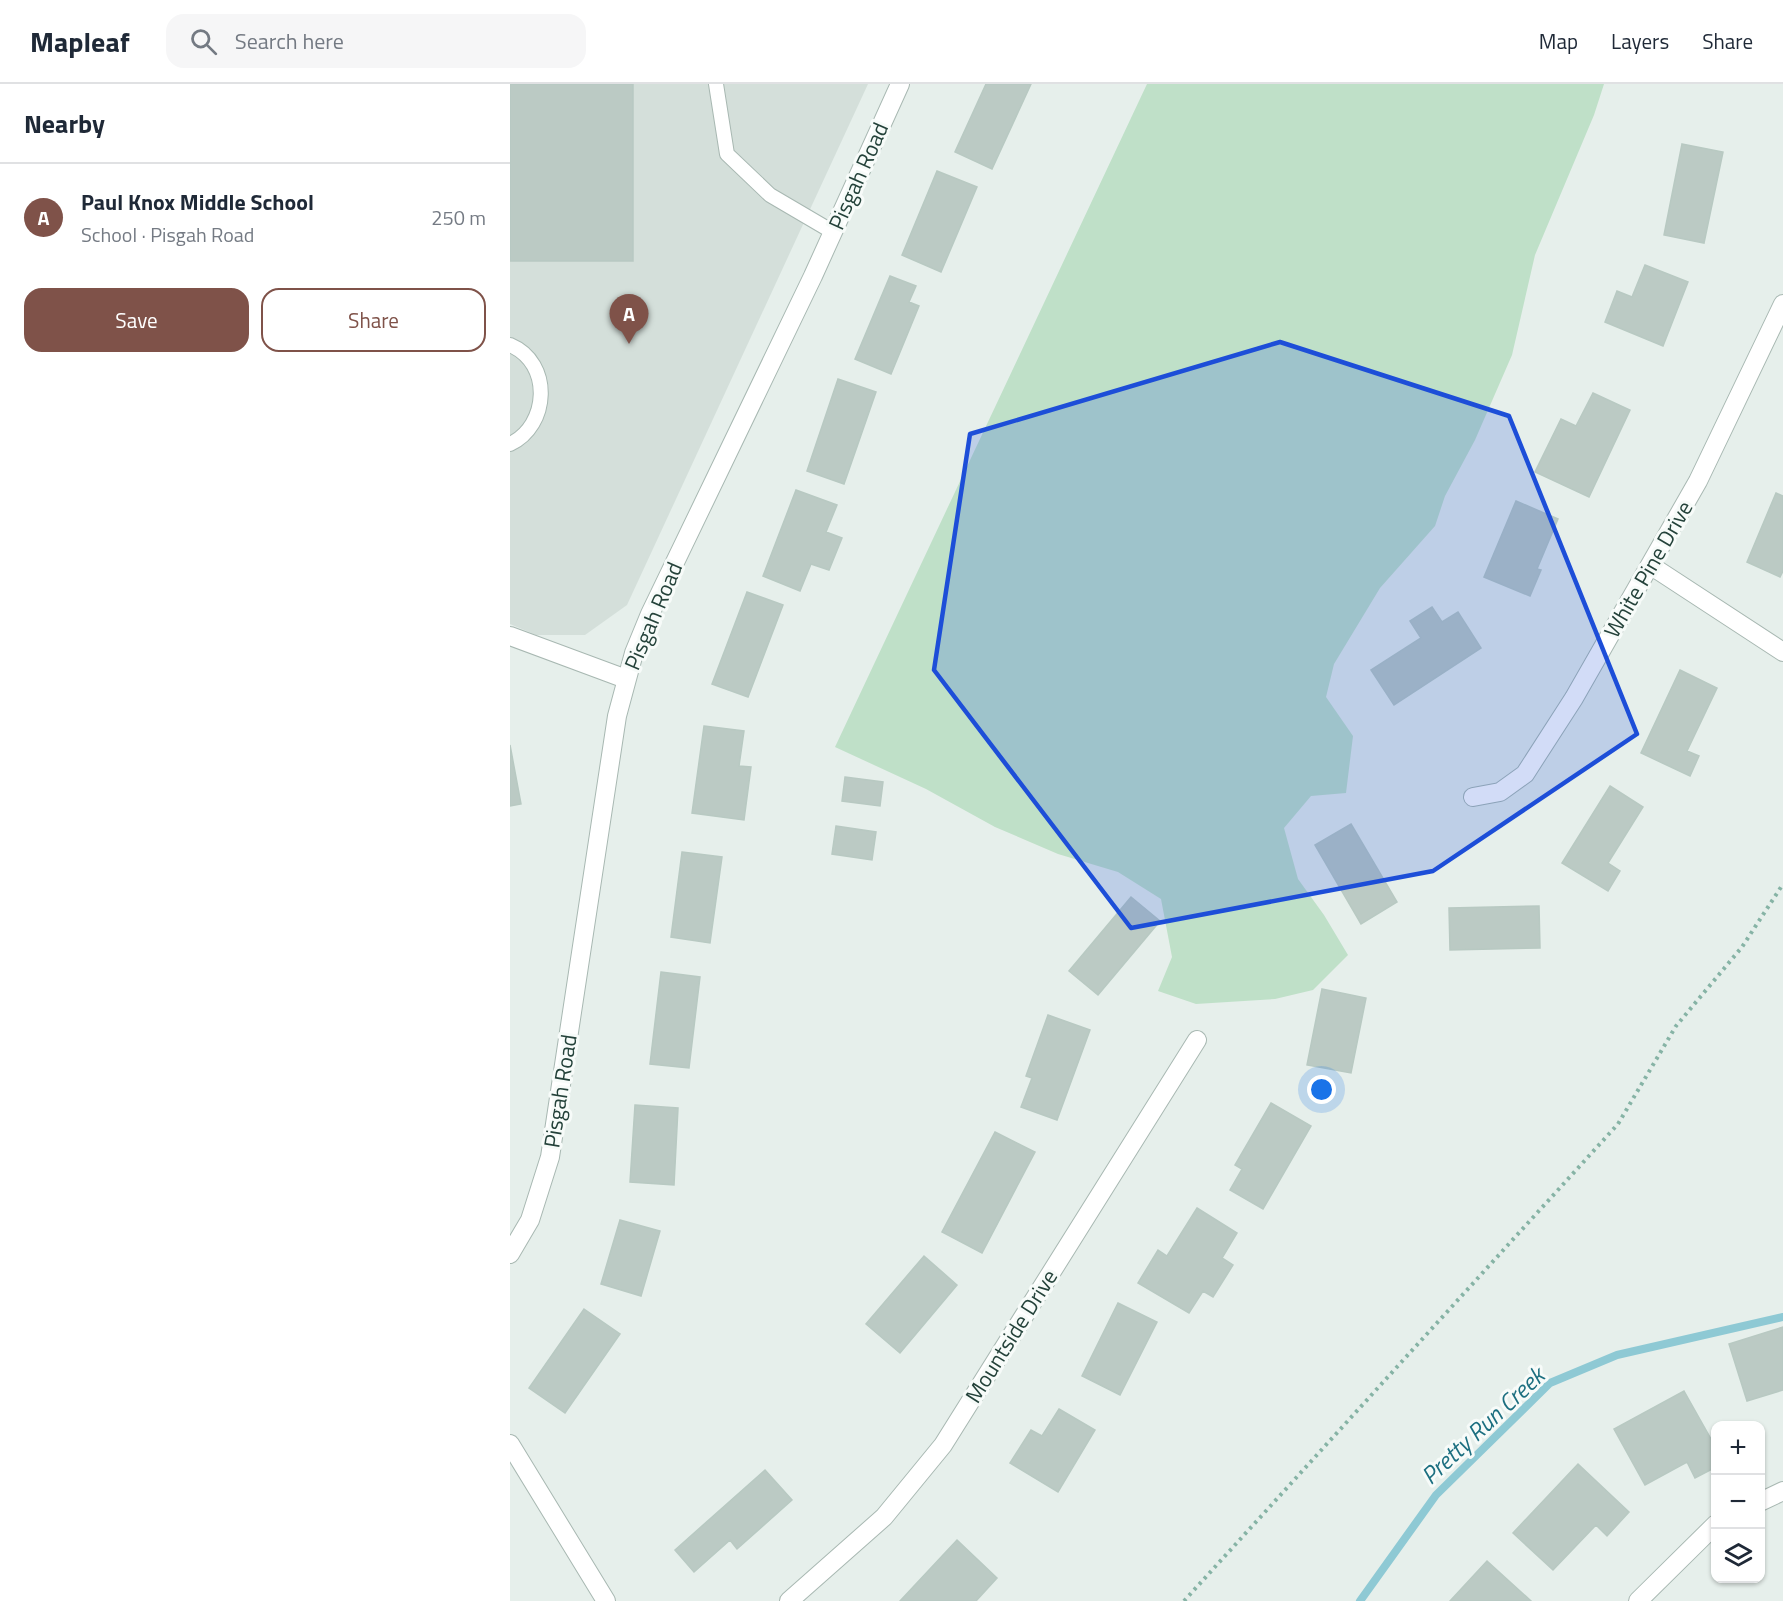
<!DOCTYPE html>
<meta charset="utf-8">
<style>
:root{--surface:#fff;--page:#f6f6f7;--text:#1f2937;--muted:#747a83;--line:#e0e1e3;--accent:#7f5249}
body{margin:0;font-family:"Titillium Web",sans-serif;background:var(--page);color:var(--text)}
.controls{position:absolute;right:18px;bottom:18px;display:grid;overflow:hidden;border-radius:12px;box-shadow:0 2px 4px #0004}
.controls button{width:54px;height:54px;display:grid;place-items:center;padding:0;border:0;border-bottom:2px solid var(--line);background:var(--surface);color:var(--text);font:30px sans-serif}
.you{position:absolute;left:812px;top:1006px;width:21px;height:21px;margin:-15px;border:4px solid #fff;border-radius:50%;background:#1a73e8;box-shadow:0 0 0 9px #1a73e833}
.badge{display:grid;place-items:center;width:39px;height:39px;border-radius:50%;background:var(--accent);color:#fff;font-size:20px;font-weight:700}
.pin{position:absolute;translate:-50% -50px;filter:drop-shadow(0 2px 3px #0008)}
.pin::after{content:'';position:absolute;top:32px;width:21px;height:18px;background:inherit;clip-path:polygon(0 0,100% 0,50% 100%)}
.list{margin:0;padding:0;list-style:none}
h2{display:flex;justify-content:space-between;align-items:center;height:78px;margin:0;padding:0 24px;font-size:26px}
h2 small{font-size:20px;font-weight:400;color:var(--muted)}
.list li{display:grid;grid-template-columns:39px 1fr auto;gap:18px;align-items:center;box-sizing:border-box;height:108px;padding:0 24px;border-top:2px solid var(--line)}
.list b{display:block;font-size:22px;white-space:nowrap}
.list p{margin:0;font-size:20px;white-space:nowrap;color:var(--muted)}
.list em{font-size:20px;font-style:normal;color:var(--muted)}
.actions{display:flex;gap:12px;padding:18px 24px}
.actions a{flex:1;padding:14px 0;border:2px solid var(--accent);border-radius:18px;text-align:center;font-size:21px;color:var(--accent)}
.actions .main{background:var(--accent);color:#fff}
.icon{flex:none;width:33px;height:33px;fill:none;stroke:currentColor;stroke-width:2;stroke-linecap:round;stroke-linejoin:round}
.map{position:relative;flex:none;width:1273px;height:1517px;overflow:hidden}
header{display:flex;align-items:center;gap:36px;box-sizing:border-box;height:84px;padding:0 30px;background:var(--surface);border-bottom:2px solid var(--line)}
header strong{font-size:28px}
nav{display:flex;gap:33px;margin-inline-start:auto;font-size:21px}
.search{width:420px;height:54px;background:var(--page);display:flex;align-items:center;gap:15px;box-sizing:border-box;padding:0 21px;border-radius:18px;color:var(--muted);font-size:22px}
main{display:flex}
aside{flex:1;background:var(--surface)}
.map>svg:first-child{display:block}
.built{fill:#d4dfda}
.green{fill:#bfe0c8}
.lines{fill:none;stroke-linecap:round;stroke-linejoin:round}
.stream{stroke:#8ec9d4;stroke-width:8}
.building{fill:#bbcac4;stroke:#b8c9c2;stroke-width:1.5}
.service-casing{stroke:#a8b8b2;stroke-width:16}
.minor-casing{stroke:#a8b8b2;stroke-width:20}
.tertiary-casing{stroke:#a8b8b2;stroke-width:20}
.path{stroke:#86b3a5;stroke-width:4;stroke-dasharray:3 4.5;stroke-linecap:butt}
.service{stroke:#fff;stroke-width:14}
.minor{stroke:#fff;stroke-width:18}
.tertiary{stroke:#fff;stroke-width:18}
.marked{fill:#1d4ed8;fill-opacity:0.2;stroke:#1d4ed8;stroke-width:4.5;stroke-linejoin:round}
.labels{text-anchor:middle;stroke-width:6;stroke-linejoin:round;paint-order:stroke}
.street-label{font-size:22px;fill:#24423a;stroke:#f7fbf9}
.water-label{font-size:24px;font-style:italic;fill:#1c6f80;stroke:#f7fbf9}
</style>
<header>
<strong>Mapleaf</strong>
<div class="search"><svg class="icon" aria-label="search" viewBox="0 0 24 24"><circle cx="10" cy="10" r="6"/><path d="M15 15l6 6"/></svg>Search here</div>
<nav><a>Map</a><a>Layers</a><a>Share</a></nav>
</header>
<main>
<aside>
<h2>Nearby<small></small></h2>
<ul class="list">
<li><span class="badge">A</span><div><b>Paul Knox Middle School</b><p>School · Pisgah Road</p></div><em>250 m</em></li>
</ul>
<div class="actions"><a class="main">Save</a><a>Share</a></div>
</aside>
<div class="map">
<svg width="1273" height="1517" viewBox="0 0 1273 1517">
<rect width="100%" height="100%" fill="#e6efeb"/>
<path class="built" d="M0 0H358L117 521 75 551H26L0 540Z"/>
<path class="green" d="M637 0H1094L1084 31 1025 171 1002 271 965 356 935 412 925 442 870 504 824 580 816 613 843 652 836 709 801 712 774 744 788 795 814 831 838 871 803 906 765 915 686 920 648 907 662 873 651 815 608 788 548 770 485 743 416 705 325 663Z"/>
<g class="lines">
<path class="stream" d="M850 1517 926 1411 1040 1299 1107 1271 1273 1233"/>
</g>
<path class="building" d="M0 0H123V177H0Z
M476 0H521L482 85 445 68Z
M1172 60 1213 68 1194 159 1154 151Z
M427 87 467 103 431 188 392 171Z
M1135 181 1178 198 1153 262 1095 238 1107 207 1122 213Z
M380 192 406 202 399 218 409 222 381 290 345 275Z
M328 295 366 308 334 400 297 387Z
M1083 309 1120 326 1079 413 1025 388 1051 335 1066 342Z
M286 406 327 421 316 448 332 454 319 486 301 480 290 507 253 492Z
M1266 409 1273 412V487L1270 493 1237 478Z
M1006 417 1048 435 1027 485 1031 486 1020 512 974 493Z
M237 508 273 521 238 613 202 600Z
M922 523 932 538 948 528 971 564 884 621 861 586 911 554 900 537Z
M1170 586 1207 604 1177 667 1189 672 1180 692 1131 669Z
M194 642 234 647 229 682 241 683 234 736 182 729Z
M0 661 11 720 0 722Z
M335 693 373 698 370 722 332 717Z
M1100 702 1133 723 1098 779 1110 787 1098 807 1052 779Z
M841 740 887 818 851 840 805 761Z
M326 742 366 748 362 776 322 770Z
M172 768 212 773 200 859 161 853Z
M621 813 650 837 588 911 559 887Z
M1029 822 1030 864 940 866 939 824Z
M151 888 190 893 179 984 140 980Z
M812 905 856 914 841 989 797 981Z
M538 931 580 946 547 1036 511 1023 522 994 516 992Z
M761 1019 801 1042 753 1125 720 1106 732 1085 725 1081Z
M125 1021 168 1024 164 1101 120 1098Z
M485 1048 525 1068 472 1169 432 1148Z
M687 1124 727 1149 712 1174 723 1181 703 1213 693 1207 679 1229 628 1199 648 1166 657 1172Z
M110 1136 150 1147 131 1212 91 1200Z
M414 1172 447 1201 390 1269 356 1240Z
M608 1219 647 1238 610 1311 572 1292Z
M74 1225 110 1250 55 1329 19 1304Z
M1273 1243V1306L1237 1317 1219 1260Z
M1174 1307 1206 1364V1383L1185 1394 1177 1378 1135 1401 1104 1345Z
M549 1325 585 1346 548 1408 500 1379 521 1346 532 1352Z
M1068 1380 1119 1428 1097 1452 1086 1441 1043 1486 1003 1449Z
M255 1386 282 1416 227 1465 220 1456 184 1488 165 1466Z
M447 1456 487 1494 466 1517H390Z
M977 1477 1021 1517H940Z"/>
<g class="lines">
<g class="service-casing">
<path id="service" d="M206 0 217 70 260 111 323 148
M0 261C43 279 39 342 0 360"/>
</g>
<g class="minor-casing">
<path id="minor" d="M1140 481 1273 568
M0 552 116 595
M963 713 990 708 1015 690 1064 614 1188 397 1273 220
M0 1360 96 1517
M1250 1418 1273 1407
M279 1517 374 1433 433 1361 687 956
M1128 1517 1206 1440"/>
</g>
<g class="tertiary-casing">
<path id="tertiary" d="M0 1170 20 1136 40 1073 107 632 124 569 140 530 303 192 390 0"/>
</g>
<path class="path" d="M674 1517 1108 1040 1166 942 1232 863 1273 800"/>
<use href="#service" class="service"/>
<use href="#minor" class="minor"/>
<use href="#tertiary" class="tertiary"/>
</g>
<path class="marked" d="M770 258 999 332 1127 650 923 787 621 844 424 586 460 350Z"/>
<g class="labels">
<g class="street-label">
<text transform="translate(348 92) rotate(-66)" y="8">Pisgah Road</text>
<text transform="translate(1138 485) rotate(-60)" y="8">White Pine Drive</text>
<text transform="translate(143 532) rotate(-67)" y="8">Pisgah Road</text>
<text transform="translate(50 1007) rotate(-81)" y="8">Pisgah Road</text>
<text transform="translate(501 1252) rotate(-58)" y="8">Mountside Drive</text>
</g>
<g class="water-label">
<text transform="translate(973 1342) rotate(-43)" y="8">Pretty Run Creek</text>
</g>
</g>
</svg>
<div class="controls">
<button>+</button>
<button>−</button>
<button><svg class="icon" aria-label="layers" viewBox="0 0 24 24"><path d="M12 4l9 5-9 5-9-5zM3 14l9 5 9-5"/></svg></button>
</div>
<div class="you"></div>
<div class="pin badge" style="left:119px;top:260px">A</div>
</div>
</main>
